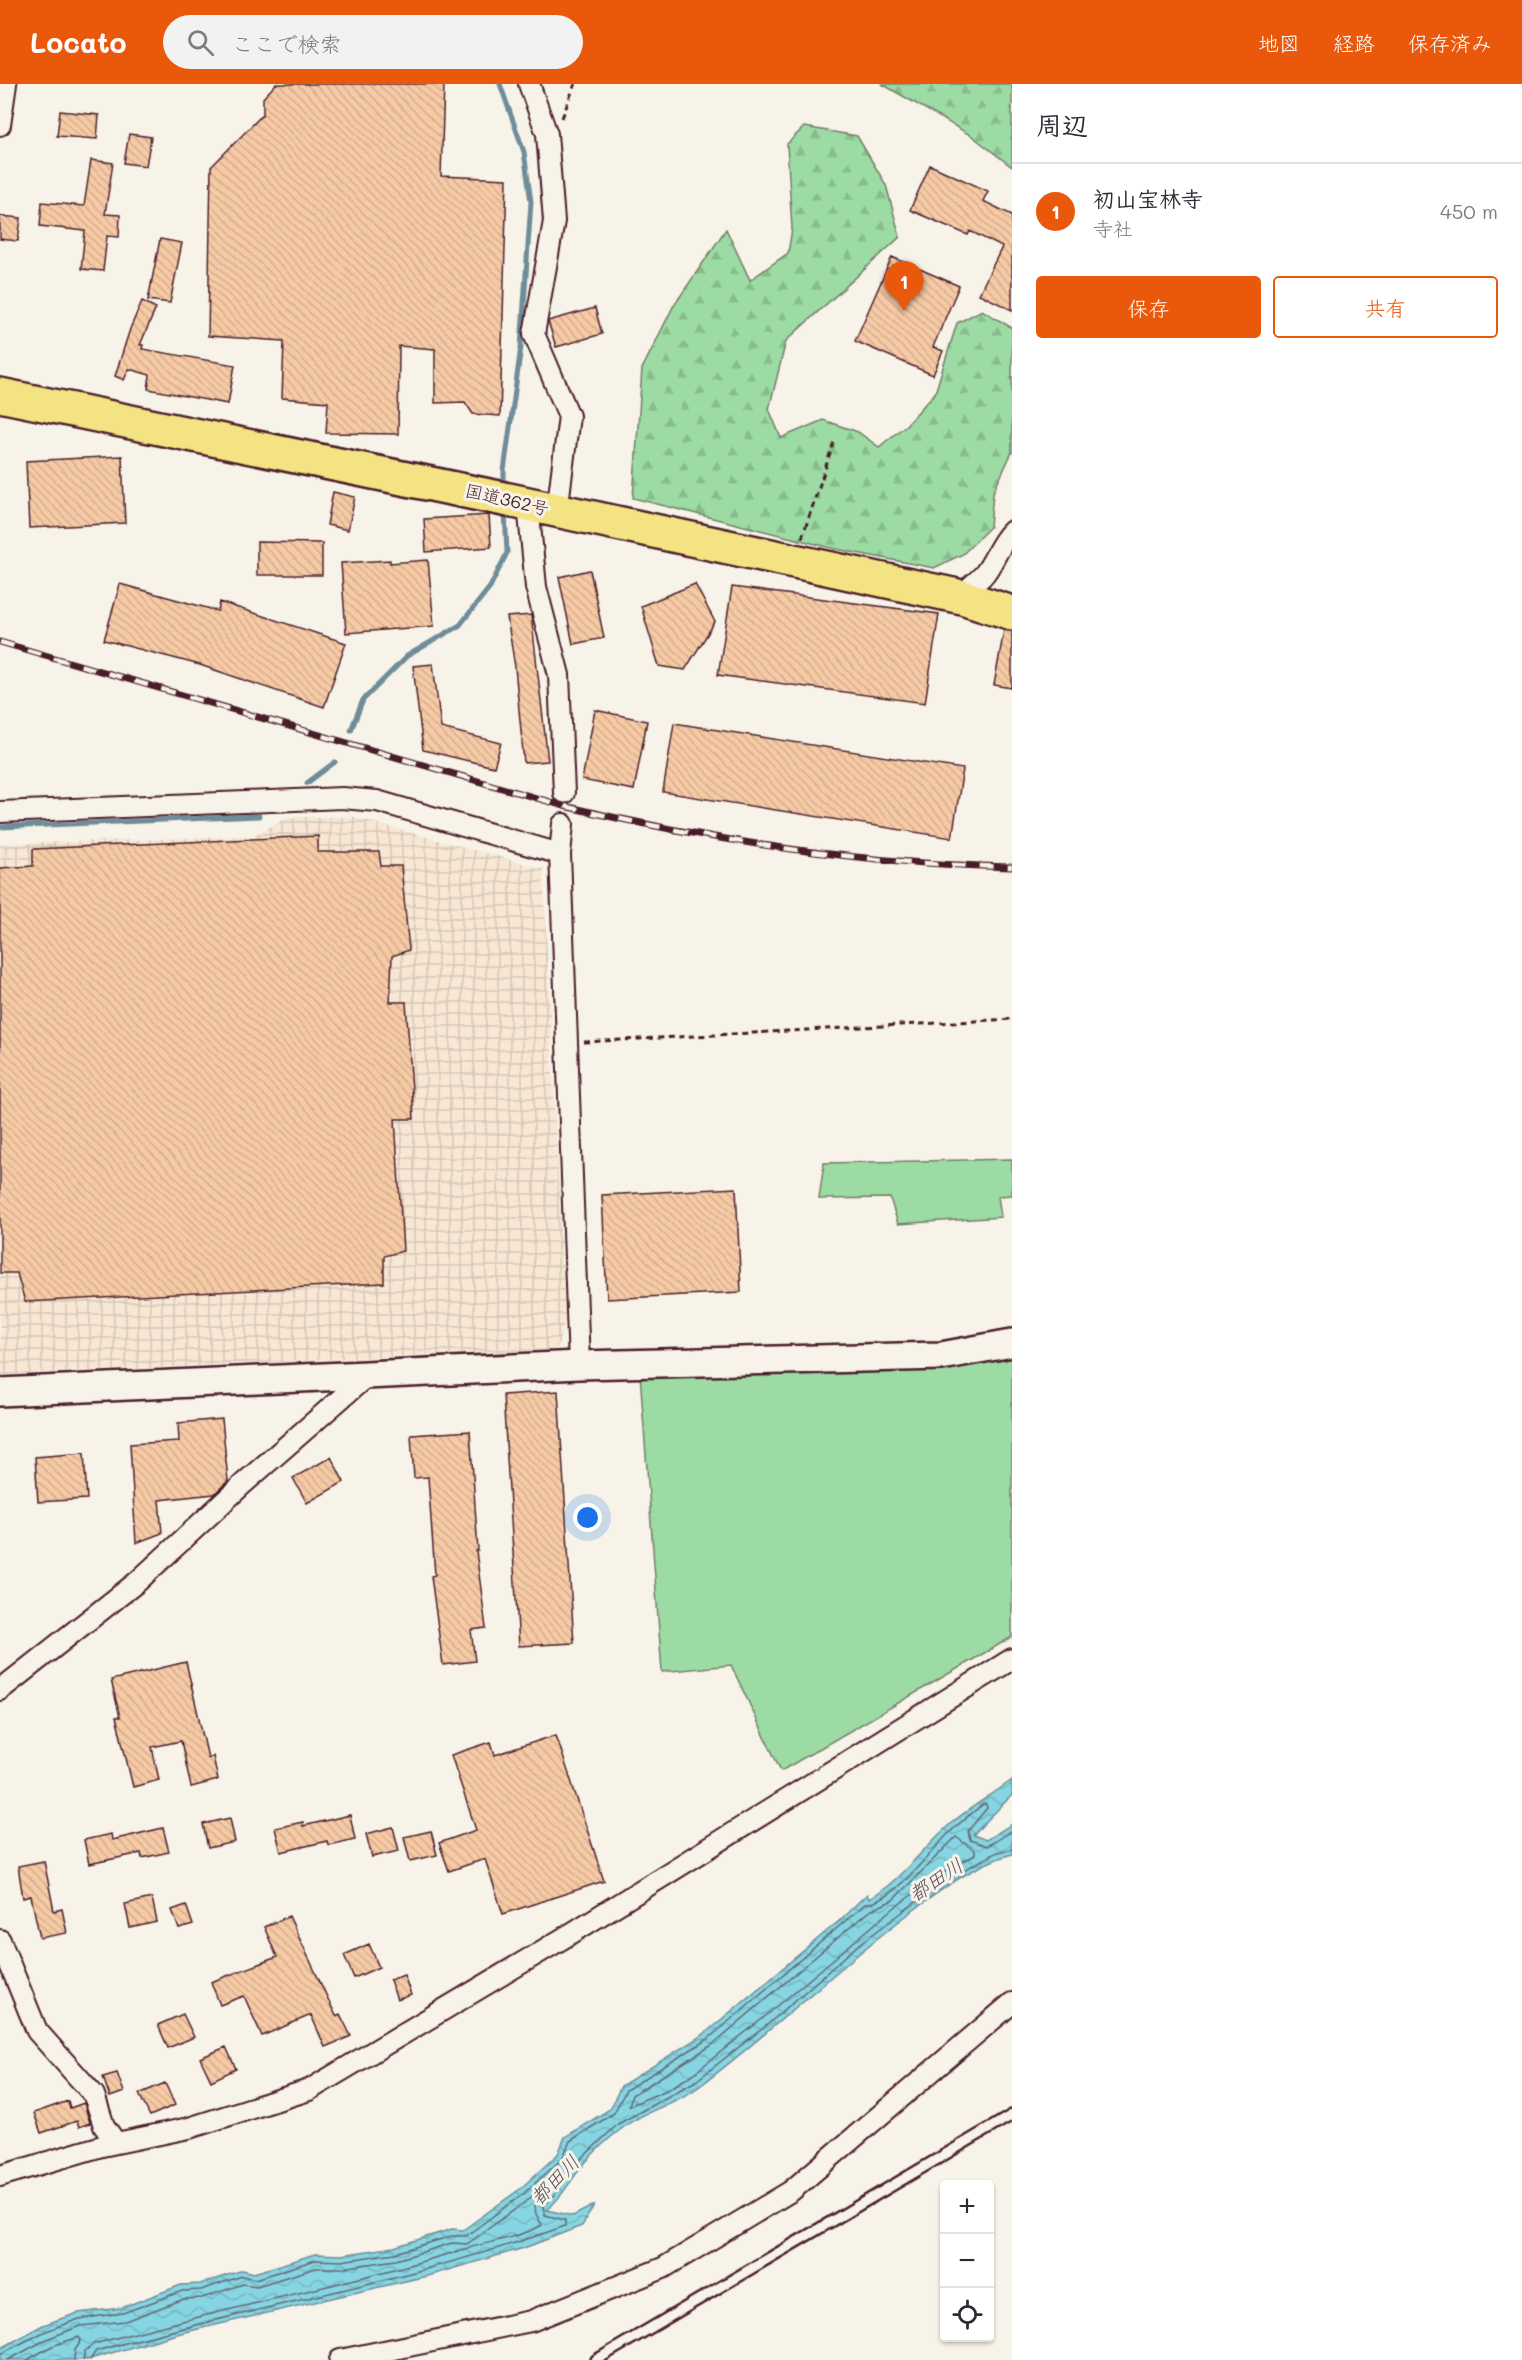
<!DOCTYPE html>
<html lang="ja">
<meta charset="utf-8">
<style>
:root{--surface:#fff;--page:#f2f2f3;--text:#2b2b33;--muted:#7c7c81;--line:#e1e1e2;--accent:#ea580c}
body{margin:0;font-family:Mali,"Klee One",sans-serif;background:var(--page);color:var(--text)}
.controls{position:absolute;right:18px;bottom:18px;display:grid;overflow:hidden;border-radius:6px;box-shadow:0 2px 4px #0004}
.controls button{width:54px;height:54px;display:grid;place-items:center;padding:0;border:0;border-bottom:2px solid var(--line);background:var(--surface);color:var(--text);font:30px sans-serif}
.you{position:absolute;left:588px;top:1434px;width:21px;height:21px;margin:-15px;border:4px solid #fff;border-radius:50%;background:#1a73e8;box-shadow:0 0 0 9px #1a73e833}
.badge{display:grid;place-items:center;width:39px;height:39px;border-radius:50%;background:var(--accent);color:#fff;font-size:20px;font-weight:700}
.pin{position:absolute;translate:-50% -50px;filter:drop-shadow(0 2px 3px #0008)}
.pin::after{content:'';position:absolute;top:32px;width:21px;height:18px;background:inherit;clip-path:polygon(0 0,100% 0,50% 100%)}
.list{margin:0;padding:0;list-style:none}
h2{display:flex;justify-content:space-between;align-items:center;height:78px;margin:0;padding:0 24px;font-size:26px}
h2 small{font-size:20px;font-weight:400;color:var(--muted)}
.list li{display:grid;grid-template-columns:39px 1fr auto;gap:18px;align-items:center;box-sizing:border-box;height:96px;padding:0 24px;border-top:2px solid var(--line)}
.list b{display:block;font-size:22px;white-space:nowrap}
.list p{margin:0;font-size:20px;white-space:nowrap;color:var(--muted)}
.list em{font-size:20px;font-style:normal;color:var(--muted)}
.actions{display:flex;gap:12px;padding:18px 24px}
.actions a{flex:1;padding:14px 0;border:2px solid var(--accent);border-radius:6px;text-align:center;font-size:21px;color:var(--accent)}
.actions .main{background:var(--accent);color:#fff}
.icon{flex:none;width:33px;height:33px;fill:none;stroke:currentColor;stroke-width:2;stroke-linecap:round;stroke-linejoin:round}
.map{position:relative;flex:none;width:1012px;height:2276px;overflow:hidden}
header{display:flex;align-items:center;gap:36px;box-sizing:border-box;height:84px;padding:0 30px;background:var(--accent);color:#fff}
header strong{font-size:28px}
nav{display:flex;gap:33px;margin-inline-start:auto;font-size:21px}
.search{width:420px;height:54px;background:var(--page);display:flex;align-items:center;gap:15px;box-sizing:border-box;padding:0 21px;border-radius:33px;color:var(--muted);font-size:22px}
main{display:flex}
aside{flex:1;background:var(--surface)}
.map>svg:first-child{display:block}
.industrial{fill:url(#industrial-grid)}
.green{fill:#9cdba4;stroke:#737d68;stroke-width:1.5}
.forest{fill:url(#forest-firs);stroke:#737d68;stroke-width:1.5}
.water{fill:url(#water-waves);stroke:#6e8c99;stroke-width:1.5}
.lines{fill:none;stroke-linecap:round;stroke-linejoin:round}
.shore{stroke:#626874;stroke-width:1.5}
.stream{stroke:#6e8c99;stroke-width:5}
.building{fill:url(#building-back-hatch);stroke:#4a1f2b;stroke-width:1.5}
.lane-casing{stroke:#4a1f2b;stroke-width:14}
.street-casing{stroke:#4a1f2b;stroke-width:24}
.secondary-casing{stroke:#4a1f2b;stroke-width:32}
.highway-casing{stroke:#4a1f2b;stroke-width:38}
.path{stroke:#4a1f2b;stroke-width:3;stroke-dasharray:6 4.5;stroke-linecap:butt}
.lane{stroke:#f7f3e8;stroke-width:9}
.street{stroke:#f7f3e8;stroke-width:20}
.secondary{stroke:#f7f3e8;stroke-width:27}
.highway{stroke:#f4e382;stroke-width:33}
.rail-casing{stroke:#4a1f2b;stroke-width:7}
.rail{stroke:#f7f3e8;stroke-width:4.5;stroke-dasharray:14;stroke-linecap:butt}
.labels{text-anchor:middle;stroke-width:6;stroke-linejoin:round;paint-order:stroke}
.street-label{font-size:18px;fill:#4a1f2b;stroke:#f7f3e8}
.water-label{font-size:20px;font-style:italic;fill:#594c59;stroke:#f7f3e8}
</style>
<header>
<strong>Locato</strong>
<div class="search"><svg class="icon" aria-label="search" viewBox="0 0 24 24"><circle cx="10" cy="10" r="6"/><path d="M15 15l6 6"/></svg>ここで検索</div>
<nav><a>地図</a><a>経路</a><a>保存済み</a></nav>
</header>
<main>
<div class="map">
<svg width="1012" height="2276" viewBox="0 0 1012 2276">
<defs>
<pattern id="industrial-grid" width="8" height="8" patternUnits="userSpaceOnUse" patternTransform="scale(1.5)"><rect width="8" height="8" fill="#f7e7d4"/><path d="M0 4h8M4 0v8" fill="none" stroke="#d5c6b6"/></pattern>
<pattern id="forest-firs" width="22" height="20" patternUnits="userSpaceOnUse" patternTransform="scale(1.5)"><rect width="22" height="20" fill="#9cdba4"/><path d="M5 1l3.5 6h-7zM16 11l3.5 6h-7z" fill="#88bc8d"/></pattern>
<pattern id="water-waves" width="16" height="10" patternUnits="userSpaceOnUse" patternTransform="scale(1.5)"><rect width="16" height="10" fill="#86d5e2"/><path d="M0 5q4-4 8 0t8 0" fill="none" stroke="#75b6c2"/></pattern>
<pattern id="building-back-hatch" width="6" height="6" patternUnits="userSpaceOnUse" patternTransform="scale(1.5)"><rect width="6" height="6" fill="#f6caa5"/><path d="M-1 5l2 2M0 0l6 6M5-1l2 2" fill="none" stroke="#d4ad8e"/></pattern>
</defs>
<rect width="100%" height="100%" fill="#f7f3e8"/>
<filter id="ink" filterUnits="userSpaceOnUse"><feTurbulence type="fractalNoise" baseFrequency=".0167" numOctaves="2"/><feDisplacementMap in="SourceGraphic" scale="12" xChannelSelector="R" yChannelSelector="G"/><feConvolveMatrix kernelMatrix="1 2 1 2 8 2 1 2 1" color-interpolation-filters="sRGB"/></filter>
<g filter="url(#ink)">
<path class="industrial" d="M288 733H354L543 785 565 1235 557 1265 0 1291V760L253 752Z"/>
<path class="green" d="M1012 1075V1111L998 1112 1001 1133 898 1140 890 1114 819 1115 824 1079Z
M1012 1267V1553L781 1687 731 1581 662 1588 640 1290Z"/>
<path class="forest" d="M882 0H1012V83L972 52Z
M804 43 857 52 886 101 900 153 786 257 769 325 781 354 823 336 858 348 879 363 906 341 935 309 957 239 982 226 1012 244V368L993 409 990 443 963 470 934 484 836 465 633 414 642 285 673 223 726 145 750 196 788 169 792 145 787 60Z"/>
<path class="water" d="M1012 1696V1711L973 1751 986 1756 1012 1740V1770C976 1780 943 1804 914 1826 839 1881 774 1947 700 2002 675 2021 644 2026 620 2046 608 2055 594 2068 584 2080 571 2095 563 2112 547 2126L573 2132 594 2121 582 2142 524 2164 427 2192 181 2249 87 2276H0V2265L43 2241 78 2229 121 2224 181 2201 200 2200 243 2186 254 2189 315 2170 341 2171 394 2163 452 2145 463 2146 520 2105 558 2070 565 2053 610 2025 621 2002 704 1950 839 1837 867 1810 869 1815C901 1796 921 1766 948 1742 968 1724 991 1712 1012 1696Z"/>
<g class="lines">
<path class="shore" d="M956 1753 975 1767V1771L940 1790 894 1824 762 1935 692 1991 669 2005 629 2022 632 2011 712 1961 868 1828 893 1816Z
M0 2270 46 2247 79 2235 123 2229 182 2207 201 2206 242 2192 256 2195 315 2176 341 2177 395 2169 452 2152H466L523 2110 562 2075 570 2057 614 2029 626 2006 708 1955 865 1820C892 1819 930 1768 949 1749 959 1739 971 1730 982 1721L986 1720 987 1724 968 1747 970 1756 987 1762 1012 1747
M8 2276 49 2254 81 2242 125 2237 184 2215 202 2214 243 2200 257 2202 316 2184H342L396 2176 452 2159 467 2160 528 2116 550 2095 554 2096 535 2122 536 2130 542 2141C519 2154 492 2157 468 2164 345 2202 218 2225 94 2260L85 2267 83 2276
M27 2276 52 2262 79 2253 81 2257 75 2266 74 2276
M90 2276 96 2267C252 2223 412 2197 565 2142V2136L545 2131 543 2122 554 2112 580 2076 618 2040 696 1997 767 1941 857 1862 944 1797 997 1768 1012 1765"/>
<path class="stream" d="M500 0 524 68 531 118 521 263 504 387V403
M351 646 363 616 407 572 460 541 490 503 507 469 505 427
M307 699 335 678
M0 743 259 732"/>
</g>
<path class="building" d="M276 0H444L441 92 507 95 500 332 473 330 465 318 435 319V265L399 262 398 350 326 349 328 318 282 314 284 257 208 252 211 83 263 30V14Z
M60 27 99 31 97 55 57 52Z
M129 50 151 53 146 82 124 79Z
M91 76 113 79 105 130 120 131 119 153 107 152 103 187 81 185 85 147 40 142 42 118 84 122Z
M930 81 988 107 983 117 1012 131V226L979 210 1002 163 970 147 968 151 910 126Z
M0 132 21 134 18 157 0 155Z
M160 155 182 159 170 219 148 216Z
M892 173 959 202 933 263 943 267 933 291 855 257Z
M142 217 156 224 140 261H143L142 265 235 281 228 320 148 305 150 291 129 285 124 296 115 292 130 245Z
M595 224 602 250 556 263 548 237Z
M122 372 125 439 29 444 26 377Z
M333 408 355 413 348 446 327 441Z
M489 431 491 463 426 468 424 435Z
M257 458 322 459V491H257Z
M390 476V479L428 476 434 542 346 549 341 479Z
M590 486 604 554 573 560 559 493Z
M120 500 218 527 220 518 346 559 324 623 200 581 104 556Z
M695 500 715 538 685 586 659 582 641 522Z
M732 503 939 530 925 619 718 591Z
M531 531 548 677 524 679 515 583 507 533Z
M1004 546 1012 547V604L994 601Z
M433 580 441 644 501 659 494 683 423 666 413 582Z
M595 626 647 637 634 706 582 696Z
M674 639 963 685 952 754 663 708Z
M318 752V768H379L381 782H401L409 866 392 872 390 918H406L414 1035H395L403 1167 384 1172V1199L25 1218 17 1189H0V784L33 782V765Z
M736 1104 741 1208 607 1215 602 1111Z
M558 1307 574 1559 519 1562 503 1311Z
M222 1335 228 1397 214 1410 159 1416 162 1449 136 1459 130 1360 179 1357 178 1339Z
M470 1347 478 1467H476L486 1544 471 1546 475 1577 443 1581 431 1492 435 1491 428 1393 414 1394 411 1351Z
M84 1369 87 1415 38 1418 35 1373Z
M331 1373 344 1398 307 1419 293 1394Z
M186 1578 208 1674 213 1672 218 1696 191 1703 181 1657 152 1663 159 1696 133 1703 116 1633H120L111 1596Z
M556 1651 604 1797 503 1830 485 1775 449 1787 439 1759 476 1746 451 1671 491 1658 495 1671Z
M350 1731 355 1755 328 1761 327 1757 281 1768 275 1744 303 1738V1742Z
M230 1734 235 1758 208 1764 203 1740Z
M393 1743 399 1767 372 1773 366 1750Z
M163 1744 169 1768 142 1774 141 1769 89 1780 84 1756 111 1750 112 1756Z
M431 1747 437 1771 410 1777 404 1753Z
M44 1777 54 1827 62 1825 67 1849 40 1854 31 1812 23 1814 18 1782Z
M152 1814 157 1838 130 1844 125 1820Z
M186 1821 193 1841 179 1845 172 1826Z
M289 1832 336 1932 340 1930 351 1952 325 1963 311 1931 262 1952 244 1912 220 1921 211 1898 277 1873 264 1843Z
M369 1860 379 1883 354 1894 344 1871Z
M404 1891 411 1911 397 1916 390 1896Z
M183 1930 194 1953 168 1964 158 1941Z
M226 1963 236 1985 211 1997 200 1974Z
M117 1989 124 2008 110 2013 103 1993Z
M165 1999 175 2021 150 2032 139 2010Z
M68 2017 70 2024 84 2019 90 2039 79 2043 77 2037 41 2049 34 2029Z"/>
<g class="lines">
<g class="lane-casing">
<path id="lane" d="M596 2276 1012 2031"/>
</g>
<g class="street-casing">
<path id="street" d="M529 0 547 50 554 137 534 250 569 332 557 428
M0 41 6 0
M528 420 536 503 559 591 564 709
M962 513C968 502 978 498 985 489 996 474 999 460 1012 447
M0 728 342 714 377 717 560 770
M563 740 560 770 579 1281
M0 1606 137 1498 243 1400 369 1290
M0 1856 37 1947 94 2011 104 2042 116 2059
M0 2092 102 2062 189 2044 309 2006 572 1849 1012 1575
M340 2276 531 2237 663 2184 791 2107 1012 1919"/>
</g>
<g class="secondary-casing">
<path id="secondary" d="M0 1308 579 1281 941 1272 1012 1259"/>
</g>
<g class="highway-casing">
<path id="highway" d="M0 311 528 420 962 513 1012 529"/>
</g>
<path class="path" d="M562 34 575 0
M802 454 834 358
M584 958 1012 935"/>
<use href="#lane" class="lane"/>
<use href="#street" class="street"/>
<use href="#secondary" class="secondary"/>
<use href="#highway" class="highway"/>
<g class="rail-casing">
<path id="rail" d="M0 558 564 722C711 757 861 780 1012 783"/>
</g>
<use href="#rail" class="rail"/>
</g>
</g>
<g class="labels">
<g class="street-label">
<text transform="translate(507 416) rotate(13)" y="6">国道362号</text>
</g>
<g class="water-label">
<text transform="translate(936 1796) rotate(-34)" y="7">都田川</text>
<text transform="translate(555 2096) rotate(-46)" y="7">都田川</text>
</g>
</g>
</svg>
<div class="controls">
<button>+</button>
<button>−</button>
<button><svg class="icon" aria-label="locate" viewBox="0 0 24 24"><circle cx="12" cy="12" r="6"/><path d="M12 2v4M12 18v4M2 12h4M18 12h4"/></svg></button>
</div>
<div class="you"></div>
<div class="pin badge" style="left:904px;top:227px">1</div>
</div>
<aside>
<h2>周辺<small></small></h2>
<ul class="list">
<li><span class="badge">1</span><div><b>初山宝林寺</b><p>寺社</p></div><em>450 m</em></li>
</ul>
<div class="actions"><a class="main">保存</a><a>共有</a></div>
</aside>
</main>
